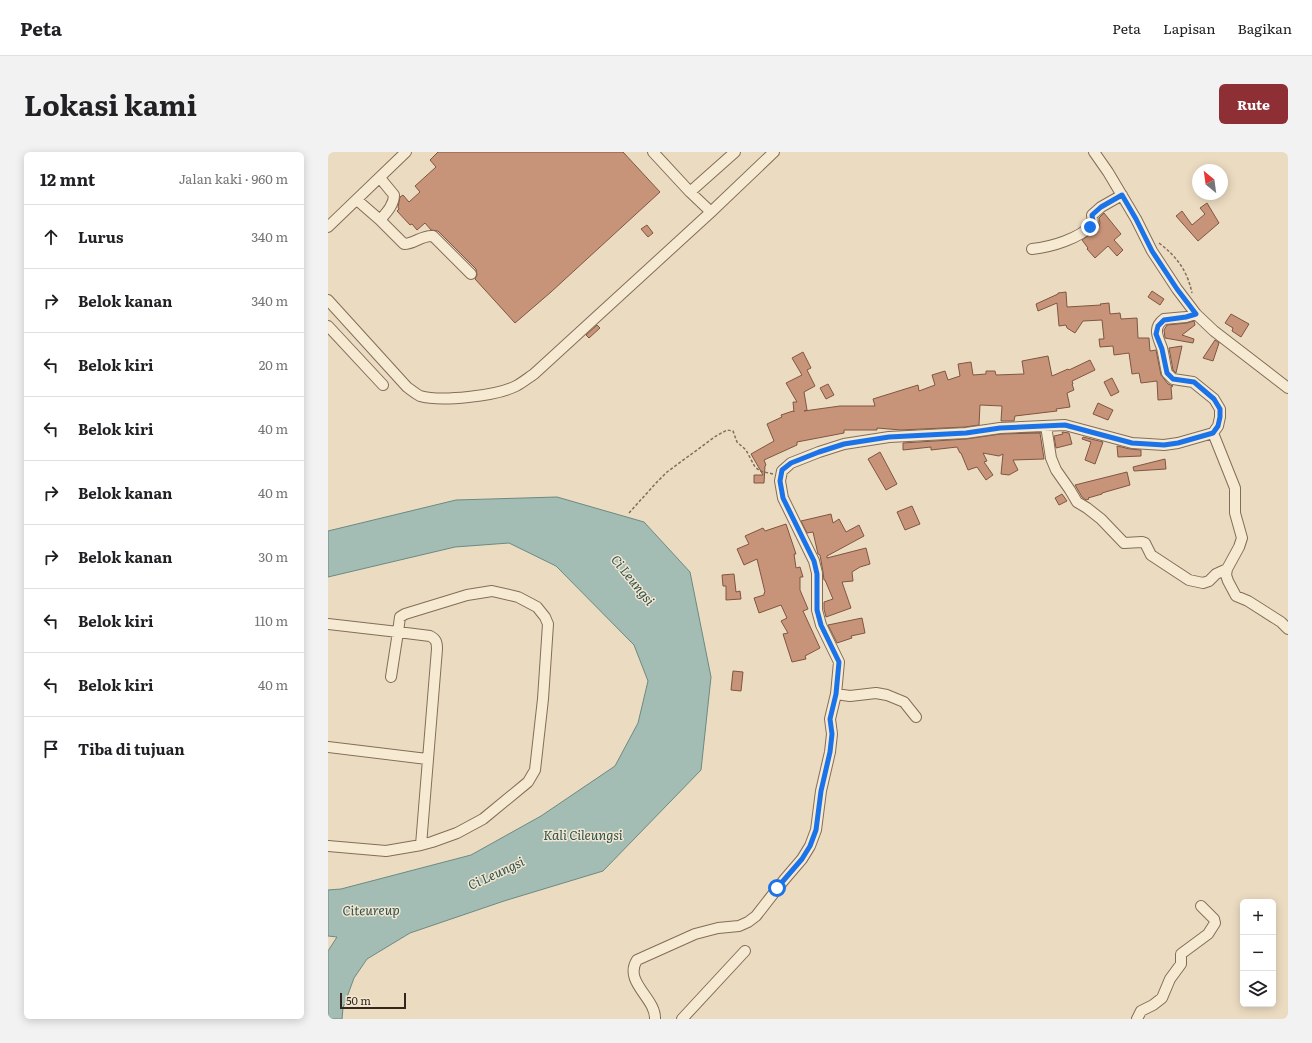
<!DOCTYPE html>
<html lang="id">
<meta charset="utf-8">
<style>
:root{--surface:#fff;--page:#f2f2f2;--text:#202124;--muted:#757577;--line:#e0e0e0;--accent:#8e2e35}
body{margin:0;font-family:Literata,serif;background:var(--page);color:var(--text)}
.controls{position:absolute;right:12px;bottom:12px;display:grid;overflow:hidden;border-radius:6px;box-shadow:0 2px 10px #0003}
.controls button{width:36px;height:36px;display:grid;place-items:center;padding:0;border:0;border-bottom:1px solid var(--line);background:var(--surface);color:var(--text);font:20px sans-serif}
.compass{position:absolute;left:864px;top:12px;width:36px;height:36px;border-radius:50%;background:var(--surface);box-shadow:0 2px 10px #0003;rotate:331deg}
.scale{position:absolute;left:12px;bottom:10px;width:66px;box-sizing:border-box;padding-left:4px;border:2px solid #33261d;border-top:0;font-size:11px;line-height:14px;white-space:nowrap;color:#33261d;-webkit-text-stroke:3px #f3e6d0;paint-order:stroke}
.stop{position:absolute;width:12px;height:12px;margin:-9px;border:3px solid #1a73e8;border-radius:50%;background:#fff}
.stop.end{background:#1a73e8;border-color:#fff;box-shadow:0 1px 4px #0008}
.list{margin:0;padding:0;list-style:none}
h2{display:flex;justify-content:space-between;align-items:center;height:52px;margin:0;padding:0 16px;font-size:17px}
h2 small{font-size:13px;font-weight:400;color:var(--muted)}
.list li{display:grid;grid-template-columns:26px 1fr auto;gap:12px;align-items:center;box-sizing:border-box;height:64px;padding:0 16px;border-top:1px solid var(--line)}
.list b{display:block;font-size:15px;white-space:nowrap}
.list em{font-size:13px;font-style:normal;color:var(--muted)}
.icon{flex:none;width:22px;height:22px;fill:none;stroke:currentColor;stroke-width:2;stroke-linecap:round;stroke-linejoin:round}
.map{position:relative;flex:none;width:960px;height:867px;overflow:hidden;border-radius:6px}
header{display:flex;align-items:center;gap:24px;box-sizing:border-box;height:56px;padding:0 20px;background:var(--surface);border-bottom:1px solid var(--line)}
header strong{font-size:19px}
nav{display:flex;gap:22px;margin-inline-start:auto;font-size:14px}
.intro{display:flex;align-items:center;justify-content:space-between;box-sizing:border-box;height:96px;padding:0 24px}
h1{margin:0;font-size:28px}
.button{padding:10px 18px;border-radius:6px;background:var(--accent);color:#fff;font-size:14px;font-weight:700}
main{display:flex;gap:24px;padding:0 24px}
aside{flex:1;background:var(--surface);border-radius:6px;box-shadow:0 2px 10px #0003}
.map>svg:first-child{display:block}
.water{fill:#a3bdb4;stroke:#6b8a81}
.building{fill:#c79479;stroke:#805641}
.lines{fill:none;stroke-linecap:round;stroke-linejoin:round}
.minor-casing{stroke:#836d5a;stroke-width:12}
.path{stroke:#836d5a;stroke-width:1.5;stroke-dasharray:3 2;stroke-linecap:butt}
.minor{stroke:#f6ead3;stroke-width:10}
.route{stroke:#1a73e8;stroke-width:5}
.labels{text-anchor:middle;stroke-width:3;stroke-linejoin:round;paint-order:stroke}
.water-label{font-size:13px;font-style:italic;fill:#2d524e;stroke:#f3e6d0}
</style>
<header>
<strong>Peta</strong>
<nav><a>Peta</a><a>Lapisan</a><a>Bagikan</a></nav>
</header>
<div class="intro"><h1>Lokasi kami</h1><a class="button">Rute</a></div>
<main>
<aside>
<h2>12 mnt<small>Jalan kaki · 960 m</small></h2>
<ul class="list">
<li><svg class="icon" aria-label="ahead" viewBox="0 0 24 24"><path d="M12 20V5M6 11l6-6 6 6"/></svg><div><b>Lurus</b></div><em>340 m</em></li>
<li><svg class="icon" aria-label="right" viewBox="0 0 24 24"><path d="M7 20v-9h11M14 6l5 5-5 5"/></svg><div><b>Belok kanan</b></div><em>340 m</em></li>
<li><svg class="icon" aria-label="left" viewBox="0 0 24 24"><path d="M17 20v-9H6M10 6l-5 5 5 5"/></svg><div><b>Belok kiri</b></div><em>20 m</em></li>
<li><svg class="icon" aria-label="left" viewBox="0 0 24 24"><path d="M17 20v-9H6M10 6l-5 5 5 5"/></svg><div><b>Belok kiri</b></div><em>40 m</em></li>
<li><svg class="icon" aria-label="right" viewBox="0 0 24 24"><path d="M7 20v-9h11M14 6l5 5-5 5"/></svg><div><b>Belok kanan</b></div><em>40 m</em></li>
<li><svg class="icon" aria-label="right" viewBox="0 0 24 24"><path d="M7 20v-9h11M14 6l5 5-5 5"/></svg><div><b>Belok kanan</b></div><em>30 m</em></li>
<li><svg class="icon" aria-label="left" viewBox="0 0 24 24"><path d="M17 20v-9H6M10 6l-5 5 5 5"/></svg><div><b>Belok kiri</b></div><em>110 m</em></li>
<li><svg class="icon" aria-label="left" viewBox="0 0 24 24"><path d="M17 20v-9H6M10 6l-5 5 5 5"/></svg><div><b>Belok kiri</b></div><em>40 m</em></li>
<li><svg class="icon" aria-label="arrive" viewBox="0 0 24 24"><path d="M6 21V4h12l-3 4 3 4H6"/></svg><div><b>Tiba di tujuan</b></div></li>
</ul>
</aside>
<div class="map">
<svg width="960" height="867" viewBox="0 0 960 867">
<rect width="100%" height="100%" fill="#ebdbc1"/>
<path class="water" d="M229 345 316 370 362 420 383 525 373 618 275 719 176 749 82 781 39 807 26 826 15 856 14 867H0V799L9 785 0 784V738L13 737 143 703 213 664 287 614 310 571 320 529 306 493 228 414 181 391 127 395 0 425V379L128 348Z"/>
<path class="building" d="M110 0H295L332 40 223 140 187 171 147 127 149 123 148 117 110 79 103 78 97 71 89 78 84 72 82 73 69 59 71 57 70 55 72 45 75 43 81 50 92 40 87 34 108 15 102 8Z
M879 51 891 71 870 89 848 64 854 59 864 73 877 62 872 56Z
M776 61 793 82 786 88 795 98 789 104 780 94 767 106 759 97 760 96 754 88 770 77 772 71 771 66Z
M319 73 325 81 320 85 313 77Z
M824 139 836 147 832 153 820 145Z
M738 140 739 155 773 153 772 152 781 151 782 162 792 161 793 167 809 166 810 186H821L822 199 828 198 833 223 840 232 845 234 843 235 844 247 830 248 829 229 813 231 811 221 804 222 801 201 786 203 785 194 772 195 771 187H776L774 168 755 169 747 181 739 176 738 173 731 174 729 151 710 159 708 152 730 142V141Z
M903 162 921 172 913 185 904 179 905 176 897 171Z
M866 169 867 173 854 183 866 187 865 191 837 186 836 178 839 173 859 171Z
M269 173 272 176 261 186 258 183Z
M887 188 891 191 885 209 875 206Z
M854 194 848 221 845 218 841 196Z
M475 200 483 216 479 218 487 234 476 240 479 258 476 259 512 254H547L545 247 590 233 591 239 607 233 604 223 617 219 620 228 632 224 630 212 643 210 645 223 658 222V219H667L668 223 696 222 694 209 720 204 724 224 740 217 741 218 762 208 767 218 744 229 745 232H744L746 238 739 241 742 255 728 257 729 259 687 264 686 269H673L674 254 652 253 651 273 637 275 573 278 549 276V278H516V281L469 290V293L436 308 438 313 437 314 436 331H426V323H435L423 302 446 289 439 272 454 265 453 263 465 259 466 260 465 250H469L458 231 474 223 464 206Z
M784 226 791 240 783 244 776 230Z
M500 232 506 243 498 247 492 236Z
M770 251 785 258 780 268 765 262Z
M734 280 741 281 744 292 728 296 726 284 735 282Z
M712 281 716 307 685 308 690 318 681 323 673 322 675 302 671 304 655 301 659 309 656 310 665 323 658 328 649 315 640 318 633 301H632L629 295 603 298V295L575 298V291L638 287 673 282Z
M755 285 775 290 767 312 757 308 763 290 754 287Z
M789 294 802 297 813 298V304L790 305Z
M552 300 569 332 558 338 540 307Z
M837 307 838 317 806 319 805 315Z
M799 320 802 333 774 341V342L760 346 761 347 758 348 754 345 747 333Z
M734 342 739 349 731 353 727 346Z
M584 354 592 372 577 378 569 360Z
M503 362 505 371 511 367 518 380 531 373 536 384 499 404V406L538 396 542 412 532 415 524 420 525 429 514 430 523 456 498 465 496 457V450L505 447 497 428H496L495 420 492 403 490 402 485 380 479 381 473 369Z
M458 372 468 402H466L468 416 472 415 475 425H472V438L480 457 475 459 492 496 477 504 478 507 464 510 455 482 460 481 453 469 459 466 453 453 431 461 426 446 436 443V441L437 440 429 407 416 413 409 397 421 392 417 384 435 376 437 379Z
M406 422 408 440 412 439 413 447 398 448V434H395L394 423Z
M534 466 537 481 523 484 524 486 509 491 500 473Z
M405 519 415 520 413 539 403 538Z"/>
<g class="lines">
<g class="minor-casing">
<path id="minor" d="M325 0 362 40 383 60
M766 0 780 20 808 67 824 99 849 137 868 162 886 179 960 236
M52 26 66 43C66 53 58 61 52 68L76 92C87 92 93 83 105 84L143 122
M362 40 407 0
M29 48 52 68
M0 75 78 0
M704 97C723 95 751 87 765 72L764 63 773 55 794 43
M0 148 79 235C83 238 88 242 92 244 113 250 168 244 188 234 194 231 200 226 206 222L383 60 446 0
M0 174 55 233
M718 274 723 306 728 318 742 338 749 350 759 356 773 367 796 391 814 390 817 391 823 403 861 428 875 431 881 429 888 422 899 417
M885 281 907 336V361L914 386 911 395 899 417 898 423 900 429 908 444 920 449 953 470 960 477
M0 472 70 480 72 465 77 462 139 443 164 439 190 445 209 455 217 465 220 472 215 547 207 618 200 630 155 667 129 681 104 690 93 693 58 699 0 694
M63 525 70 480 102 484C108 487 109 490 109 497L93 693
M508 542 522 544 548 541 559 543 576 550 588 565
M0 595 99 607
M327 867C328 846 295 830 309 808L367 782 390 776 411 774 420 770 428 764 456 728 474 707 482 694 488 678 493 639 502 600 504 582 502 567 508 542 511 510 493 473 489 458V421L486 409 455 346 452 329 454 319 463 311 491 300 516 292 561 285 638 281 672 276 737 273 804 291 836 293 850 291 885 281 890 274 892 265V257L886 247 865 230 845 227 839 221C837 213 836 204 834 196 830 185 824 176 836 167L858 165 868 162
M354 867 417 799
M809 867 813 859 825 853 834 846 842 827 853 812V802L880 782 887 771 886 767 873 754"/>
</g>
<path class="path" d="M831 91C849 105 859 118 864 141
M301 361 328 331 339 320 388 284 399 278 405 279 409 290 418 298 427 315 432 319 445 322"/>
<use href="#minor" class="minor"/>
</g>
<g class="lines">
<path class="route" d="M449 736 474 707 482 694 488 678 493 639 502 600 504 582 502 567 508 542 511 510 493 473 489 458V422L486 409 455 346 452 329 454 318 463 311 491 300 516 292 561 285 638 281 672 276 737 273 804 291 836 293 850 291 885 281 890 274 892 265V257L886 247 866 230 845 227 839 221 834 197 828 182 830 174 836 168 858 165 868 162 849 137 824 99 808 67 794 43 773 55 764 63 765 70 762 75"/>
</g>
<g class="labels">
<g class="water-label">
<text transform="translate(305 428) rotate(51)" y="5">Ci Leungsi</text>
<text x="255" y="688">Kali Cileungsi</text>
<text transform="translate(168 721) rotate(-25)" y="5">Ci Leungsi</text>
<text transform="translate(43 758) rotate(-1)" y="5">Citeureup</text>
</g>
</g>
</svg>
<div class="controls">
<button>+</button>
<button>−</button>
<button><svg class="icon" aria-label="layers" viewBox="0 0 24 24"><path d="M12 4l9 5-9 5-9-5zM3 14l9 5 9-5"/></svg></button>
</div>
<svg class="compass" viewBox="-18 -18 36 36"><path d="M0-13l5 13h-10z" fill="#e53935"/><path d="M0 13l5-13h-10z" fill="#757577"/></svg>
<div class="scale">50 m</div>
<div class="stop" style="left:449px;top:736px"></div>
<div class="stop end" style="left:762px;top:75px"></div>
</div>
</main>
